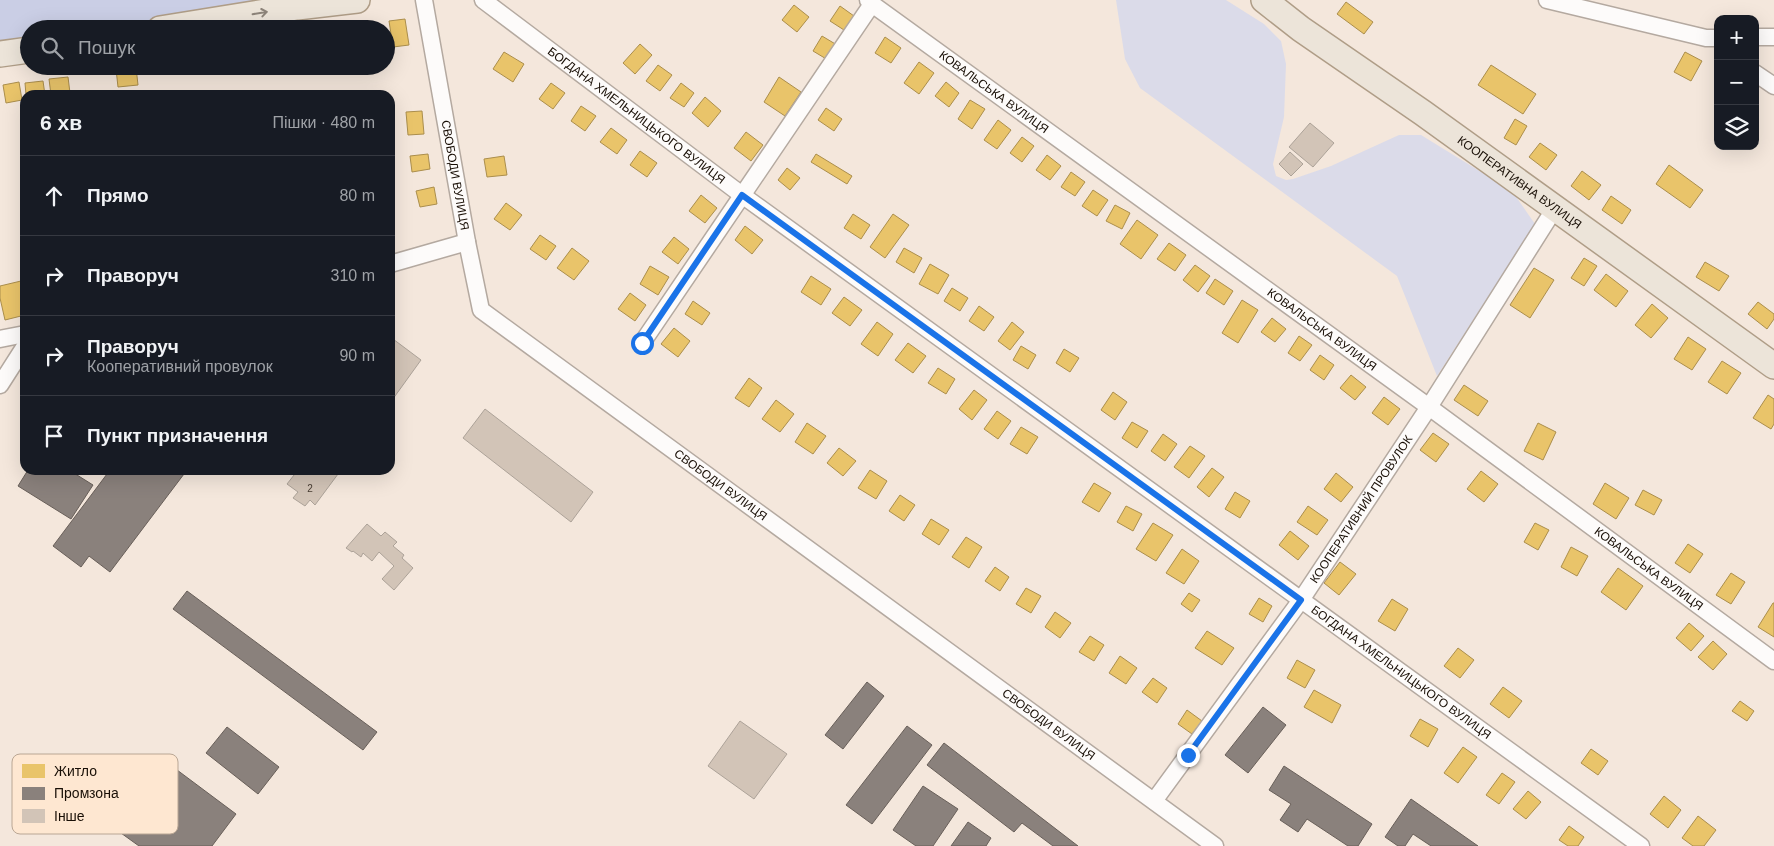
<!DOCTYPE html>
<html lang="uk">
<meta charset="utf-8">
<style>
:root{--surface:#171b24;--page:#242831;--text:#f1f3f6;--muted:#9ea1a6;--line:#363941}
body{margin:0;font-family:Helvetica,sans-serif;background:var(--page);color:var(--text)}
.controls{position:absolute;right:15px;top:15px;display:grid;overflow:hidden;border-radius:10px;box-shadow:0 5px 20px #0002}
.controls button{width:45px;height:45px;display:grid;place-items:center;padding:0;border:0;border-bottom:1px solid var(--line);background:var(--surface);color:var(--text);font:25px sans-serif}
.stop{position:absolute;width:15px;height:15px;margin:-11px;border:4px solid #1a73e8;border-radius:50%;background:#fff}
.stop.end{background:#1a73e8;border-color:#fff;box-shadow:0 1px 5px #0008}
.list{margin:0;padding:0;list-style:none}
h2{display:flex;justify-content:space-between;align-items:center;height:65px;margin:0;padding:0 20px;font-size:21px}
h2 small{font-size:16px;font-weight:400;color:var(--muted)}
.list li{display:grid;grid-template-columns:32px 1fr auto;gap:15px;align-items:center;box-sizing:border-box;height:80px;padding:0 20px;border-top:1px solid var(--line)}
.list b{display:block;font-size:19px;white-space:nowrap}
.list p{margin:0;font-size:16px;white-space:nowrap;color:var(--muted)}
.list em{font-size:16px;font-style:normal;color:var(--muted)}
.icon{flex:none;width:28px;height:28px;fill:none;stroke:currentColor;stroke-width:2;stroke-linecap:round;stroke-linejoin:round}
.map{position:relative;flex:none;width:1774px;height:846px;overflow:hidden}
.search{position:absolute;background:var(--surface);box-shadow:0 5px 20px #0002;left:20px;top:20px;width:375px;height:55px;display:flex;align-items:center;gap:12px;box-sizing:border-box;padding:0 18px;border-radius:28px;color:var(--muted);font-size:19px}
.panel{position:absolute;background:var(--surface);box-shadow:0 5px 20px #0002;left:20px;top:90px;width:375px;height:385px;border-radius:15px}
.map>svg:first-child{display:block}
.green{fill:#dbdbe9}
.forest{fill:#cacee5}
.homes{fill:#e9c46a;stroke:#ab8e4c}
.industry{fill:#8a817c;stroke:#685f59}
.building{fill:#d2c4b7;stroke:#aca298}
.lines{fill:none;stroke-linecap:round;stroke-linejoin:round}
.minor-casing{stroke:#b4a9a0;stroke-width:19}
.primary-casing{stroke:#af9d87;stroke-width:28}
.minor{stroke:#fdfbfa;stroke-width:16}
.primary{stroke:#ece4d9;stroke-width:25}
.oneway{stroke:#8d847a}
.route{stroke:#1a73e8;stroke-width:6}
.labels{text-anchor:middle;stroke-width:5;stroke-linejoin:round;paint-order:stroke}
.number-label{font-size:10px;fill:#473c32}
.street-label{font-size:12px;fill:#190f06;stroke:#fee7d1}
.key{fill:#fee7d1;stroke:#b9a694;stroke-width:1}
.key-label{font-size:14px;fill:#190f06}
</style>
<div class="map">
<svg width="1774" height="846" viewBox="0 0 1774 846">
<rect width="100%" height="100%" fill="#f4e7dc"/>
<path class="green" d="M1116 0H1226L1264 24 1281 41 1286 64 1284 117 1273 164 1276 176 1286 180 1293 179 1331 166 1399 135H1421L1512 191 1535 224 1437 376 1397 276 1140 88 1125 59Z"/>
<path class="forest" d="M0 0H277L94 29H29V39L0 43Z"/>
<path class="homes" d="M1346 2 1373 22 1364 34 1337 14Z
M794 5 809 17 797 32 782 20Z
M840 6 854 16 844 30 830 21Z
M405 19 409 45 393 47 389 21Z
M822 36 837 45 828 60 813 51Z
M885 37 901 48 891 63 875 53Z
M640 44 652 55 635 74 623 63Z
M504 52 524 64 513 82 493 69Z
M1685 52 1702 61 1691 81 1674 72Z
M919 62 934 73 919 94 904 83Z
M658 65 672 75 660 91 646 81Z
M1491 65 1536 94 1523 114 1478 85Z
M182 66H201L202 69 183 72Z
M136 67 138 85 118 87 116 69Z
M68 77 70 93 51 95 49 79Z
M779 77 801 92 785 116 764 102Z
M43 81 45 95H26L25 83Z
M19 82 22 100 6 103 3 85Z
M946 82 959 93 949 107 935 96Z
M551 83 565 93 553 109 539 99Z
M681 83 694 93 684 107 670 98Z
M705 97 721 111 708 127 692 113Z
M970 100 985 109 972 129 958 119Z
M581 106 596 116 585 131 571 121Z
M826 108 842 119 834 131 818 120Z
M422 111 424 134 408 135 406 112Z
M1515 119 1527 126 1516 145 1504 138Z
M998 120 1011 130 997 149 984 140Z
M611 128 627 140 617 154 600 142Z
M746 132 763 145 751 161 734 148Z
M1022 137 1034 146 1022 162 1010 153Z
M1540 143 1557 155 1546 170 1529 157Z
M640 151 657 163 647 177 630 165Z
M428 154 430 169 412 172 410 156Z
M816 154 852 176 847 184 811 162Z
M1047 155 1061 166 1050 180 1036 170Z
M504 156 507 175 487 177 484 159Z
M1669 165 1703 190 1690 208 1656 184Z
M787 168 800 178 790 190 778 180Z
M1582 171 1601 185 1589 200 1571 186Z
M1071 172 1085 182 1075 196 1061 187Z
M434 187 437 204 420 207 416 191Z
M1093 190 1108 200 1097 216 1082 206Z
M701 195 717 208 705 223 689 211Z
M1611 196 1631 210 1622 224 1602 210Z
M506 203 522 215 510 230 494 219Z
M1115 205 1130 213 1122 229 1106 221Z
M853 214 870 225 861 239 844 228Z
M893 214 909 225 885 258 870 247Z
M1137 220 1158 235 1141 259 1120 244Z
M745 226 763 240 752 254 735 240Z
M540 235 556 246 546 260 530 249Z
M674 237 689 249 678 264 662 252Z
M1169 243 1186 255 1175 271 1157 259Z
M572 248 589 261 574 280 557 268Z
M904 248 922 258 914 273 896 262Z
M1584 258 1597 266 1584 286 1571 278Z
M1705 262 1729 276 1719 291 1696 277Z
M930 264 949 275 938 294 919 284Z
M1195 265 1210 276 1198 292 1183 280Z
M650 266 669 277 658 295 640 284Z
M1534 268 1554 280 1530 318 1510 305Z
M1606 274 1628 291 1616 307 1594 290Z
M811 276 831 289 821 305 801 292Z
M1215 279 1233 291 1224 305 1206 293Z
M21 281 25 300V315L5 320 0 298V286Z
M952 288 968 298 960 311 944 301Z
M630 293 646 305 635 321 618 309Z
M844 297 862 310 850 326 832 313Z
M1242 300 1258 310 1238 343 1222 333Z
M693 301 710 313 702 325 685 314Z
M1758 302 1774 314V319L1767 329 1748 314Z
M1652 304 1668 318 1651 338 1635 325Z
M979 306 994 317 984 331 969 321Z
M1272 318 1286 329 1275 342 1261 332Z
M877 322 893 334 878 356 861 344Z
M1012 322 1024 332 1010 350 998 341Z
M674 328 690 341 678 357 661 344Z
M1299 336 1312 345 1300 361 1288 353Z
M1688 337 1706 349 1692 370 1674 359Z
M908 343 926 356 913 373 895 360Z
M1021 346 1036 355 1028 369 1013 360Z
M1064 349 1079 358 1070 372 1056 363Z
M1320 355 1334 365 1324 380 1310 370Z
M1722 361 1741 373 1727 394 1708 382Z
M938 368 955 379 946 394 928 383Z
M1351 375 1366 387 1355 400 1340 388Z
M749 378 762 388 749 407 735 398Z
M1464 385 1488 401 1478 416 1454 400Z
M974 390 987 400 972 420 959 409Z
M1113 392 1127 402 1115 420 1101 410Z
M1768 395 1774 399V424L1771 429 1753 418Z
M1384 397 1400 409 1388 425 1372 413Z
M776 400 794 414 780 432 762 419Z
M997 411 1011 421 998 439 984 429Z
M1132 422 1148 431 1137 448 1122 438Z
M807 423 826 436 813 454 795 442Z
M1538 423 1556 432 1543 460 1524 451Z
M1021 427 1038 437 1027 454 1010 444Z
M1433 433 1449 444 1436 462 1420 450Z
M1163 434 1177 444 1165 461 1151 451Z
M1190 446 1205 456 1189 478 1174 467Z
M839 448 856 461 843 476 827 463Z
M1212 468 1224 477 1209 497 1197 487Z
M870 470 887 481 876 499 858 488Z
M1481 471 1498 484 1484 502 1467 489Z
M1336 473 1353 487 1341 502 1324 489Z
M1094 483 1111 493 1099 512 1082 502Z
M1605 483 1629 498 1616 519 1593 504Z
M1643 490 1662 500 1654 515 1635 505Z
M1235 492 1250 501 1240 518 1225 509Z
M900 495 915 505 904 521 889 511Z
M1126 506 1142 514 1133 531 1117 522Z
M1308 506 1328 520 1317 535 1297 522Z
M931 519 949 530 939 545 922 534Z
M1153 523 1173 535 1156 561 1136 549Z
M1535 523 1549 530 1538 550 1524 542Z
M1290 531 1309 546 1298 560 1279 545Z
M966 537 982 547 969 568 952 557Z
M1688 544 1703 554 1690 573 1675 563Z
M1571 547 1588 556 1577 576 1561 567Z
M1182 549 1199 561 1184 584 1166 573Z
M1340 562 1356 574 1339 595 1324 583Z
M995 567 1009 577 1000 591 985 581Z
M1618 568 1643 586 1626 610 1601 592Z
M1731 573 1745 582 1731 604 1716 595Z
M1026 588 1041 596 1031 613 1016 604Z
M1189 593 1200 600 1192 612 1181 604Z
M1259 598 1272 606 1263 622 1249 614Z
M1392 599 1408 609 1395 631 1378 621Z
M1773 603H1774V637L1758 627Z
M1055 612 1071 623 1060 638 1045 627Z
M1689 623 1704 636 1691 651 1676 638Z
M1207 631 1234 648 1222 665 1195 648Z
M1090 636 1104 645 1094 661 1079 652Z
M1713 641 1727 654 1713 670 1698 657Z
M1458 648 1474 660 1460 678 1444 666Z
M1120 656 1137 668 1126 684 1109 673Z
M1297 660 1315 670 1305 688 1287 678Z
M1153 678 1167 688 1157 703 1142 692Z
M1503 687 1522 701 1509 718 1490 704Z
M1314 690 1341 705 1332 723 1304 707Z
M1740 701 1754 711 1747 721 1732 711Z
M1187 710 1202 721 1192 734 1178 724Z
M1420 719 1438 729 1428 747 1410 736Z
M1463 747 1477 757 1458 783 1444 773Z
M1591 749 1608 761 1598 775 1581 763Z
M1502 773 1515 782 1499 804 1486 795Z
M1528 791 1541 802 1526 819 1513 809Z
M1664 796 1681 810 1668 828 1650 814Z
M1698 816 1716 830 1704 846H1693L1682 838Z
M1569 826 1584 837 1578 846H1568L1559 840Z"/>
<path class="industry" d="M28 470H69L93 485 71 519 18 486Z
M110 470H187L110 572 89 556 81 567 53 546Z
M187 591 377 732 363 750 173 609Z
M867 682 884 696 843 749 825 735Z
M1263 707 1286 725 1248 773 1225 755Z
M907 726 932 745 872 824 846 805Z
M227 727 279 767 258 794 206 753Z
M944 743 1078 846H1053L1022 823 1014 832 927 765Z
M165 761 236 814 212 846H139L114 828Z
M1284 766 1372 824 1358 846H1348L1307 819 1298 832 1280 820 1291 804 1269 790Z
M923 786 958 809 933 846H916L893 830Z
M1411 799 1478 846H1431L1413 834 1405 846H1398L1385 837Z
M968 822 991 838 986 846H951Z"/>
<path class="building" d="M1310 123 1334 143 1313 167 1289 147Z
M1290 152 1303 164 1291 176 1279 164Z
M393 339 421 360 390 403V344Z
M485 409 593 492 571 522 463 438Z
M298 470H341L315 505 310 500 305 506 293 498 298 492 287 484Z
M367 524 381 536 385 532 397 542 393 546 404 555 402 558 413 568 394 590 382 579 394 566 379 552 372 561 363 553 361 557 353 551 352 552 346 548Z
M740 721 787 754 754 799 708 766Z"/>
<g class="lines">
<g class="minor-casing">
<g id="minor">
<path id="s1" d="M424 0 467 242 481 310 1215 846"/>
<path id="s2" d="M483 0 742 195 1641 846"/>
<path id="s3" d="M868 0 872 4 1429 407 1774 661"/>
<path d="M1547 0 1706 38H1718"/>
<path d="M1755 37H1774"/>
<path d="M1755 73 1774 86"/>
<path d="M390 264 467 242"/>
<path d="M0 339 25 334"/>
<path d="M642 343 872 4"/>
<path d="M0 385 25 346"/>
<path id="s4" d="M1154 801 1301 600 1429 407 1555 208"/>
</g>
</g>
<g class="primary-casing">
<g id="primary">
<path id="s5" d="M1264 0 1301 29 1423 113 1774 366"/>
<path d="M160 29 297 7 357 0"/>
<path d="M0 54 29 50"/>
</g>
</g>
<use href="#minor" class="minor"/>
<use href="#primary" class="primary"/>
</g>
<defs><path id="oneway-shaft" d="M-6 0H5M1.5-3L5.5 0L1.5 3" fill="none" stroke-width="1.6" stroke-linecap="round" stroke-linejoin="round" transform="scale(1.25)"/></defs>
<use class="oneway" href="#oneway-shaft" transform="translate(260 13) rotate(-9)"/>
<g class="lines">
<path class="route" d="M642 343 742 195 1301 600 1188 755"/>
</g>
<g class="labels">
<g class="number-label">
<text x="310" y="492">2</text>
</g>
<g class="street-label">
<text dy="4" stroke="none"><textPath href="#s3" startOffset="156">КОВАЛЬСЬКА ВУЛИЦЯ</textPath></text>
<text dy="4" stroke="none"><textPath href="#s2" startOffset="192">БОГДАНА ХМЕЛЬНИЦЬКОГО ВУЛИЦЯ</textPath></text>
<text dy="4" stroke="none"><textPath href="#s1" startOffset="178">СВОБОДИ ВУЛИЦЯ</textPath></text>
<text dy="4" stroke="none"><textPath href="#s5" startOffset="314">КООПЕРАТИВНА ВУЛИЦЯ</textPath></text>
<text dy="4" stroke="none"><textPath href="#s3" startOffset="561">КОВАЛЬСЬКА ВУЛИЦЯ</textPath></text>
<text dy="4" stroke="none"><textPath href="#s1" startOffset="612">СВОБОДИ ВУЛИЦЯ</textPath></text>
<text dy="4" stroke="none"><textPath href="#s4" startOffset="358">КООПЕРАТИВНИЙ ПРОВУЛОК</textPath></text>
<text dy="4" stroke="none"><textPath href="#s3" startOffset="966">КОВАЛЬСЬКА ВУЛИЦЯ</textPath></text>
<text dy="4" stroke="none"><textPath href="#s2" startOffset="1138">БОГДАНА ХМЕЛЬНИЦЬКОГО ВУЛИЦЯ</textPath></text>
<text dy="4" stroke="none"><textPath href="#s1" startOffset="1018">СВОБОДИ ВУЛИЦЯ</textPath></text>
</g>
</g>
<rect x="12" y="754" width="166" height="80" rx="8" class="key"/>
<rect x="22" y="764" width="23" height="14" fill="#e9c46a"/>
<rect x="22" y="787" width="23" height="13" fill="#8a817c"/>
<rect x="22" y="809" width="23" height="14" fill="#d2c4b7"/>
<g class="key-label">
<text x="54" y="776">Житло</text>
<text x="54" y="798">Промзона</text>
<text x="54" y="821">Інше</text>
</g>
</svg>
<div class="controls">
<button>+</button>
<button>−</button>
<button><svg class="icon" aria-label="layers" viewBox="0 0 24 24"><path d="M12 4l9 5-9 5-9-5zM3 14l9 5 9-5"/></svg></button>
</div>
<div class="stop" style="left:642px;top:343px"></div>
<div class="stop end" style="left:1188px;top:755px"></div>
<div class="search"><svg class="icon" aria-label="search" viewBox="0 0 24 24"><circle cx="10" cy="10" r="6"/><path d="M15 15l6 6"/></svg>Пошук</div>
<section class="panel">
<h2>6 хв<small>Пішки · 480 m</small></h2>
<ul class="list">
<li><svg class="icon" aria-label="ahead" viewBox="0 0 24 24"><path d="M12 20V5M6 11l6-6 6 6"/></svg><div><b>Прямо</b></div><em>80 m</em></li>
<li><svg class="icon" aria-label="right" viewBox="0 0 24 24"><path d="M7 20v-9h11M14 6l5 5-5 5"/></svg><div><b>Праворуч</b></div><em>310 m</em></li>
<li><svg class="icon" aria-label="right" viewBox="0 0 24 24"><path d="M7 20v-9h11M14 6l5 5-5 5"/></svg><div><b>Праворуч</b><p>Кооперативний провулок</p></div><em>90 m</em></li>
<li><svg class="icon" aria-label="arrive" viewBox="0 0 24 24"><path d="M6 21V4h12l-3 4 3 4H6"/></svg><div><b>Пункт призначення</b></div></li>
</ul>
</section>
</div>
